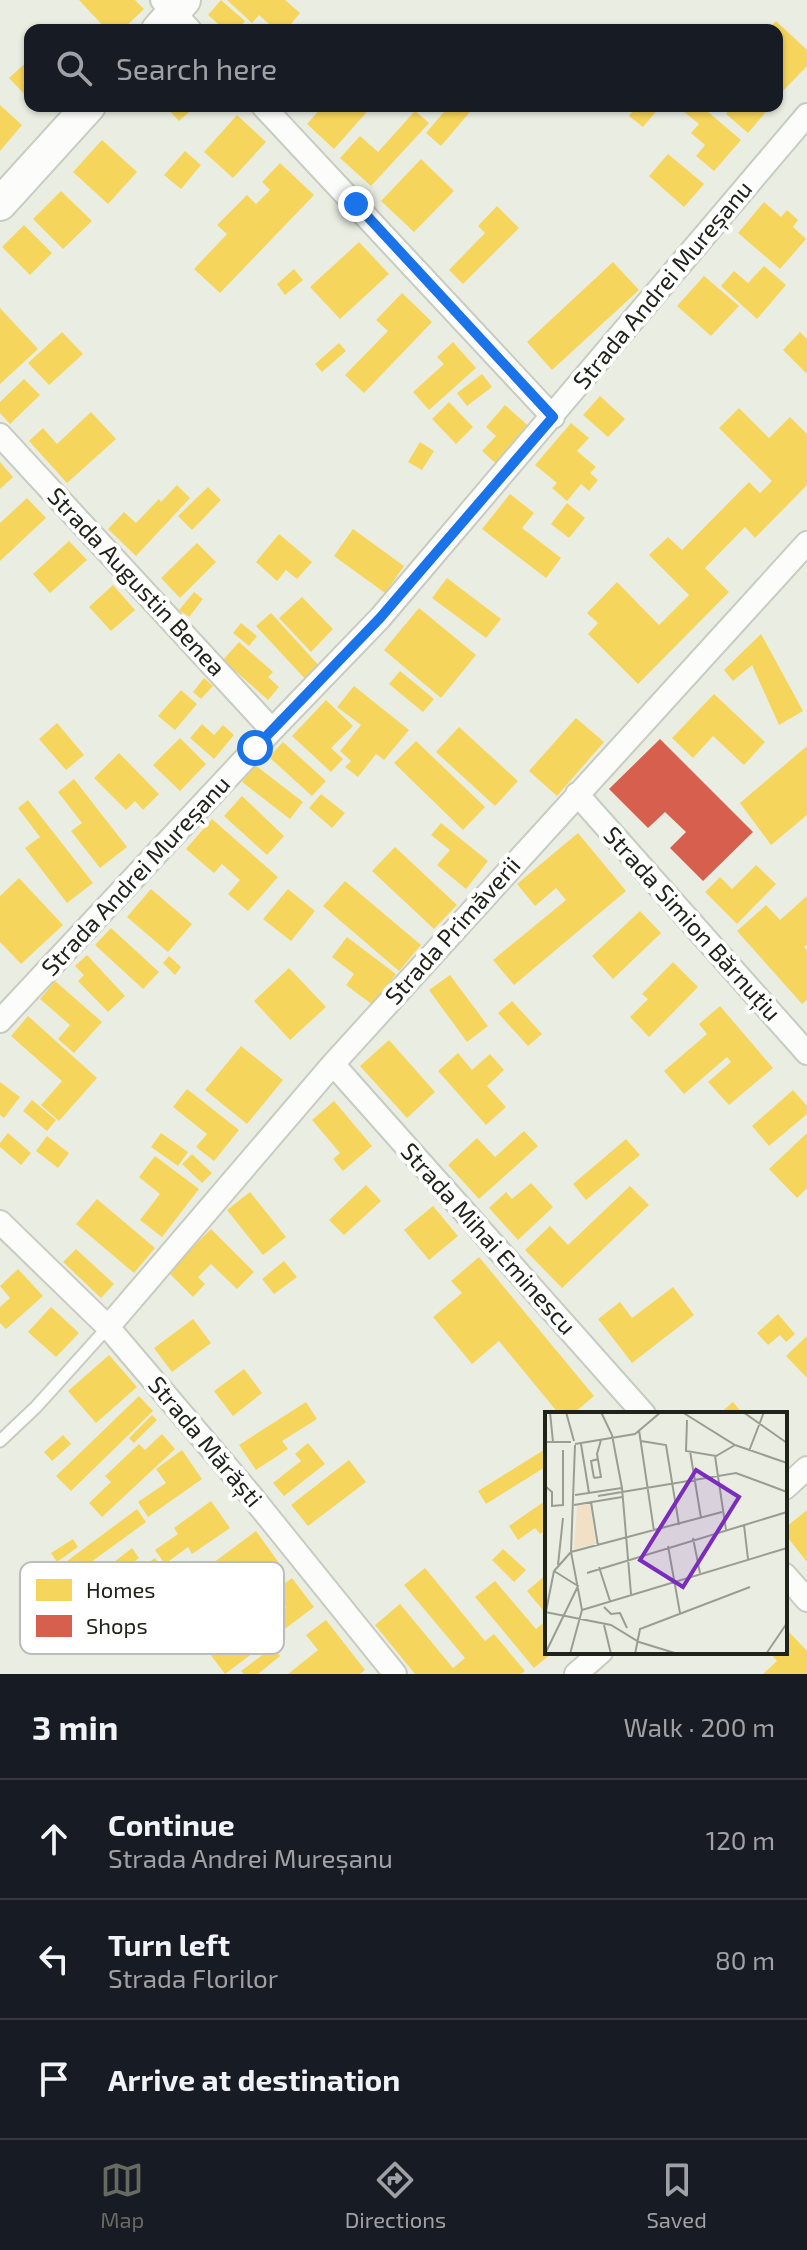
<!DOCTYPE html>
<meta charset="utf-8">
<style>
:root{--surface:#171b24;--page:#242831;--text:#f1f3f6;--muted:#9ea1a6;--line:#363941;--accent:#676a60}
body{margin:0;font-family:"Exo 2",sans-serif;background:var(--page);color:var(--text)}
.stop{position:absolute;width:24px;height:24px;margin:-18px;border:6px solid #1a73e8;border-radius:50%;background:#fff}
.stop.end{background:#1a73e8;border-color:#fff;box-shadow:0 2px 8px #0008}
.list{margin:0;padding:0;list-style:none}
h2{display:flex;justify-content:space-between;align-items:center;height:104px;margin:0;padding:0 32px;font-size:34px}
h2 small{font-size:26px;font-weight:400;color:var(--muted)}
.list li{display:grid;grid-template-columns:52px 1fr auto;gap:24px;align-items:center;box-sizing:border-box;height:120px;padding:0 32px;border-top:2px solid var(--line)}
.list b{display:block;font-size:30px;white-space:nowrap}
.list p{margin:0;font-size:26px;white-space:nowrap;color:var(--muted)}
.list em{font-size:26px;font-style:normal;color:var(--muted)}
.icon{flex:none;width:44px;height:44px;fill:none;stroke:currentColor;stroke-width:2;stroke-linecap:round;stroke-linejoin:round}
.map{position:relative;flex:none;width:807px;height:1674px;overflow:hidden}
.search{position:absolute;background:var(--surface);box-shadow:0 2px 6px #0004;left:24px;right:24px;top:24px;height:88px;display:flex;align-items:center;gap:20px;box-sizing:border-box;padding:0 28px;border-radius:16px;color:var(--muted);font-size:30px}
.sheet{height:464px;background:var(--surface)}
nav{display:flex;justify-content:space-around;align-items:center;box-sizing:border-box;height:112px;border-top:2px solid var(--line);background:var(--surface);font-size:22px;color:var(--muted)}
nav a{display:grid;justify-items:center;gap:4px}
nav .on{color:var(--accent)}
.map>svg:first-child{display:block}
.homes{fill:#f6d55c}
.shops{fill:#d6604d}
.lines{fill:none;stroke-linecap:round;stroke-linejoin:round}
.lane-casing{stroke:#c7cbc0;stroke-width:15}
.street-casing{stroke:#c7cbc0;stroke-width:26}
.secondary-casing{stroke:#c7cbc0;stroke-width:36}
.lane{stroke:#fcfcfb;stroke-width:11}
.street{stroke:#fcfcfb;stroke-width:22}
.secondary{stroke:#fcfcfb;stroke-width:32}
.route{stroke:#1a73e8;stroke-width:10}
.labels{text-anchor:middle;stroke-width:8;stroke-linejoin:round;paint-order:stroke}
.street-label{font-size:24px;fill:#20231a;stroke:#fff}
.inset-road{fill:none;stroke:#999d92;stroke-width:2}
.view{fill:#7b2cbf;fill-opacity:0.15;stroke:#7b2cbf;stroke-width:4}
.inset-edge{fill:none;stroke:#20231a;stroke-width:4}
.key{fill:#fff;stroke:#bcbdba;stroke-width:2}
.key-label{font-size:22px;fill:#20231a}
</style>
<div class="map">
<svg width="807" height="1674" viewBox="0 0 807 1674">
<rect width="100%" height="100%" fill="#eaeee2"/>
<path class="homes" d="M79 0H135L144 9 122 30H107Z
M221 0 245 21 238 30H225L208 15Z
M227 0H285L300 13 286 30H276L259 15 252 23Z
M776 21 807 50V66L780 94 777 91V30H767Z
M30 59V100L9 78Z
M0 105 22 125 0 151Z
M165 106H196L179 121Z
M323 106H372L334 149 307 124Z
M449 106H475L441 146 426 133Z
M637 106H657L659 108 643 127 629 116Z
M677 106H701L741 140 714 171 696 156 705 145 691 133 699 124Z
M732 106H771L748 133 726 114Z
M415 111 429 123 371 186 340 158 360 136 378 152Z
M237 115 266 142 233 178 204 152Z
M102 140 137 172 108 204 73 172Z
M185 151 201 165 181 189 164 175Z
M668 154 704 184 684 207 649 176Z
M421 159 454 191 414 232 381 201Z
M280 163 314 195 220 293 194 269 227 234 217 225 247 195 256 204 270 190 262 182Z
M61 191 92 221 63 249 33 219Z
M764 202 781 217 787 210 798 220 793 227 806 239 780 269 738 233Z
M497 206 519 228 463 284 449 270 485 233 478 226Z
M24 225 52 253 30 275 2 247Z
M359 242 389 274 340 319 310 287Z
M613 262 639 290 552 370 527 342Z
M764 266 786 285 757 319 721 286 734 271 748 283Z
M294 269 303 280 285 295 277 284Z
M704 276 739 306 711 336 677 306Z
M402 293 432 322 364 393 345 375 388 331 376 320Z
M0 308 38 349 0 384Z
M62 332 83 354 49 385 28 363Z
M800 332 807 339V374L783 350Z
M453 342 476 368 429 410 413 392 444 364 437 357Z
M339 343 346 351 322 372 315 364Z
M482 374 492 387 467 406 457 393Z
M24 379 40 395 10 424 0 413V402Z
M600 396 625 419 608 437 583 415Z
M449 402 473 427 456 444 432 419Z
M505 405 534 431 501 468 482 451 496 436 486 427Z
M739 408 769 438 790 417 807 434V485L755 538 745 527 705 568 729 592 638 684 588 634 598 623 587 613 617 582 659 625 689 595 649 555 668 537 682 550 749 482 760 493 772 481 719 428Z
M91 412 116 439 67 483 29 441 43 428 57 444Z
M571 423 589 438 577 451 596 467 590 473 598 480 589 491 581 484 567 501 552 488 557 483 535 465Z
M420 442 434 451 422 470 408 462Z
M0 462 13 477 0 489Z
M177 485 190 498 136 556 108 529 124 512 136 523 159 499 161 502Z
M208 487 221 500 192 530 178 516Z
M510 494 534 513 522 528 561 558 546 578 482 529Z
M27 498 46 518 0 561V523Z
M567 503 585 518 569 538 551 524Z
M353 529 404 566 385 593 334 556Z
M279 534 312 562 297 579 286 570 277 581 256 562Z
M69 541 87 560 50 593 33 574Z
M197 543 216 562 180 598 161 578Z
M447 578 501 619 486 638 432 598Z
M113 585 135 610 111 631 89 607Z
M194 592 203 599 189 617 179 610Z
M302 597 333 629 311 652 279 618Z
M419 608 476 655 441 698 384 650Z
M271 613 322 669 308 682 256 626Z
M241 623 257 636 249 646 233 633Z
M761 634 803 711 779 725 752 665 733 681 724 670Z
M239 642 273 672 268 677 279 687 268 700 223 660Z
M400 671 434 699 423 712 389 684Z
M204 678 213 686 201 699 193 692Z
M354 686 409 730 384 760 376 754 358 777 345 767 351 761 340 751 361 725 337 707Z
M181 690 197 704 175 730 158 716Z
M714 694 765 742 744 765 713 736 693 758 672 738Z
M326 700 353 726 331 748 343 759 331 772 292 736Z
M576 718 604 742 557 796 529 771Z
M57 723 84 755 66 770 39 739Z
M202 724 214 735 223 725 234 735 214 759 190 738Z
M459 727 518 781 495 806 436 752Z
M180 738 206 764 180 791 153 765Z
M416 741 485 807 463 830 394 763Z
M283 742 326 781 312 796 269 757Z
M807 746V815L771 845 740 803Z
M119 753 159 794 143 810 135 801 126 810 94 778Z
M255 765 303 802 290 819 242 782Z
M74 779 127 847 100 868 71 831 82 823 58 792Z
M321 794 345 813 332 828 309 808Z
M242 796 284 836 267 855 224 816Z
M28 800 93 883 67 903 25 848 40 837 18 808Z
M212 819 278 877 248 911 228 894 240 880 222 864 214 873 186 849Z
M441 823 488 861 466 889 437 865 450 850 431 835Z
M578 833 626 891 514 985 493 960 566 900 556 888 535 906 517 884Z
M395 847 457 905 434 929 372 871Z
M756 865 776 884 737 924 705 892 720 877 732 889Z
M19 878 63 925 21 964 0 942V896Z
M345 881 421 945 399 971 323 906Z
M151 889 192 924 168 952 127 917Z
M288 889 315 911 291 941 263 919Z
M807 896V945L804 947 807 950V1000L802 1004 737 931 766 905 780 920Z
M640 911 661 933 613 979 592 956Z
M111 928 159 972 143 989 95 945Z
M347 937 396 974 373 1005 346 985 354 974 332 957Z
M87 955 125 996 108 1012 78 981 84 975 75 966Z
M169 956 181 967 175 975 163 963Z
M673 962 698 987 649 1037 630 1017 648 999 642 994Z
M289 968 326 1007 290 1040 254 1001Z
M450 975 488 1026 467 1042 429 990Z
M55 981 102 1022 74 1053 58 1039 70 1025 40 999Z
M512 1001 542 1034 528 1046 498 1013Z
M720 1006 773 1068 729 1105 708 1082 731 1062 727 1057 684 1094 664 1071 707 1034 699 1024Z
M28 1016 97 1078 59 1121 41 1105 62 1081 11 1036Z
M389 1040 435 1092 407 1118 360 1066Z
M241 1046 283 1080 247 1124 205 1090Z
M458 1053 472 1070 490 1054 504 1070 487 1086 506 1107 486 1125 438 1071Z
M0 1082 20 1097 4 1118 0 1115Z
M187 1089 239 1130 214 1161 196 1147 207 1134 173 1107Z
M793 1090 807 1106V1114L769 1146 752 1126Z
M32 1100 56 1120 47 1131 23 1111Z
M334 1101 372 1146 343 1171 333 1159 340 1153 312 1120Z
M524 1131 538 1146 479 1199 448 1165 477 1138 495 1157Z
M8 1133 31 1153 21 1165 0 1147V1143Z
M161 1133 188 1152 178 1166 151 1147Z
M807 1133V1188L797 1198 769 1169Z
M47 1136 69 1153 58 1168 36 1151Z
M626 1139 640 1155 586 1200 573 1184Z
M192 1154 212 1173 202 1183 182 1164Z
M155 1156 199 1189 162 1237 140 1220 160 1194 139 1177Z
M531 1183 553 1207 518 1240 489 1208 506 1192 512 1199Z
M366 1185 381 1201 344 1235 329 1220Z
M630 1186 649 1205 562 1288 525 1250 550 1226 568 1245Z
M250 1192 286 1237 263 1255 227 1210Z
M97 1199 155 1248 134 1273 76 1224Z
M433 1206 458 1236 429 1260 404 1230Z
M211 1229 254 1272 237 1289 211 1264 198 1277 205 1284 193 1297 168 1272Z
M76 1249 114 1284 101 1298 63 1262Z
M479 1257 594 1396 573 1414H559L499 1341 472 1364 433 1317 462 1293 451 1281Z
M284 1261 297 1277 274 1294 262 1279Z
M18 1269 43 1296 6 1329 0 1323V1307L10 1298 0 1286Z
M673 1287 694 1315 632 1363 598 1319 620 1302 632 1318Z
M51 1307 79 1333 56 1357 28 1332Z
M778 1314 795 1334 786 1342 780 1335 768 1345 757 1333Z
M193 1319 211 1343 172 1372 154 1348Z
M807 1336V1378L786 1356Z
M109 1355 137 1387 96 1423 68 1391Z
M244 1369 262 1393 233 1416 214 1391Z
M139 1396 153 1411 71 1491 56 1476Z
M306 1402 317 1419 282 1441 288 1449 256 1470 239 1445Z
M733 1402 743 1414H719Z
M152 1415 157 1420 134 1443 129 1438Z
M162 1434 175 1449 102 1517 89 1503 111 1482 105 1476 139 1444 145 1450Z
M63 1435 71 1444 52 1461 44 1452Z
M308 1443 325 1464 284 1496 273 1483 301 1461 295 1454Z
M547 1448V1466L486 1504 478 1491Z
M182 1450 202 1479 148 1517 138 1502 166 1483 156 1469Z
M349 1460 366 1482 308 1526 291 1505Z
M211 1501 230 1528 192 1554 188 1547 165 1564 155 1550 178 1534 174 1528Z
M542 1503 547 1510V1529L540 1534 535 1528 518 1540 509 1526Z
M137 1509 146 1522 72 1576 63 1564Z
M807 1510V1562L785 1534V1528Z
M256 1531 279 1563 184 1634 171 1617 224 1578 213 1563Z
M73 1539 78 1547 57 1562 51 1553Z
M132 1548 139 1558 98 1589 91 1580Z
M503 1549 526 1570 514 1582 492 1560Z
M155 1558 166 1573 121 1605 110 1590Z
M425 1568 485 1641 494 1634 525 1671 521 1674H415L375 1625 400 1604 453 1668 465 1658 404 1585Z
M547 1574V1615L527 1591Z
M292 1578 314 1607 225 1674 193 1632 231 1603 248 1625 225 1641 230 1649 286 1607 274 1591Z
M495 1581 536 1629 547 1620V1652H553L534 1668 475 1597Z
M326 1620 365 1670 360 1674H288L318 1650 306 1635Z
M787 1630 807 1651V1674H763L777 1661 769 1652H785V1632Z
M273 1647 280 1656 258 1674H244L241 1671Z"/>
<path class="shops" d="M660 739 753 832 703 881 670 848 686 832 665 812 648 828 609 789Z"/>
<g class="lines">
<g class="lane-casing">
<path id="lane" d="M0 1441 36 1407 108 1327"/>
</g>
<g class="street-casing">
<path id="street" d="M162 0 190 30
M263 106 553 417
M0 435 272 730
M577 794 807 1053
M0 1021 272 730 380 618 807 115
M333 1064 644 1414
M0 1222 108 1327 249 1493 395 1674
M108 1327 333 1064 807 543
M785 1488 807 1468
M785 1575 807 1600
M576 1674 601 1652"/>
</g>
<g class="secondary-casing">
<path id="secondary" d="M158 30 184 0
M0 204 89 106"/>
</g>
<use href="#lane" class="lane"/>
<use href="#street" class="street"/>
<use href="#secondary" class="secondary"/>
</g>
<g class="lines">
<path class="route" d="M255 748 380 618 553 417 356 204"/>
</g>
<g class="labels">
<g class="street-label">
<text transform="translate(663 285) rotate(-50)" y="8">Strada Andrei Mureșanu</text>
<text transform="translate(136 582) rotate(47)" y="8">Strada Augustin Benea</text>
<text transform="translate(136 876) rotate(-47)" y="8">Strada Andrei Mureșanu</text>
<text transform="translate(692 924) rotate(48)" y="8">Strada Simion Bărnuțiu</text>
<text transform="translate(453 931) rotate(-48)" y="8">Strada Primăverii</text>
<text transform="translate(488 1239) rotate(48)" y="8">Strada Mihai Eminescu</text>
<text transform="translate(205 1442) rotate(50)" y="8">Strada Mărăști</text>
</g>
</g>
<g transform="translate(545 1412)">
<rect width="242" height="242" fill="#eaeee2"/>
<path d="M45 92 51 132 29 137 32 94Z" fill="#f1e0c6"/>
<path class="inset-road" d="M5 0 8 30M21 0 29 29M56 0 67 23 77 76 86 182M137 0 190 33 242 51M198 0 242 31M142 8 141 39 171 44 190 33M94 18 109 119M96 29 121 33 134 113M0 30H26M30 32 90 22 116 0M36 32 44 81M145 39 156 106M204 39 219 0M170 44 181 118M49 66 56 65 52 42 56 28M49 66 46 49 53 47M0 74 7 80V94L18 93V38M30 83 77 76M53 84 191 61 242 80M46 90 53 134M29 93 77 85M199 113 203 147M148 126 155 161M123 134 135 201M13 153 18 106M54 155 65 189M9 159 26 140 177 100M42 161 242 100M59 195 66 202 75 201 82 216M37 198 242 136M0 200 66 213 94 230 133 242M0 204 9 159M59 213 66 242M0 242 33 174 9 159M25 242 37 198 26 140 30 33M90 242 95 217 205 175M221 242 242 211"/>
<path class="view" d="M151 58 194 85 138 175 95 148Z"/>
<rect width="242" height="242" class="inset-edge"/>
</g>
<rect x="20" y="1562" width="264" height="92" rx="12" class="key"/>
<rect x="36" y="1579" width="36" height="22" fill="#f6d55c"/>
<rect x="36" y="1615" width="36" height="22" fill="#d6604d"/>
<g class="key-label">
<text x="86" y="1598">Homes</text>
<text x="86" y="1634">Shops</text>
</g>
</svg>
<div class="stop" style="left:255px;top:748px"></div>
<div class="stop end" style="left:356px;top:204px"></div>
<div class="search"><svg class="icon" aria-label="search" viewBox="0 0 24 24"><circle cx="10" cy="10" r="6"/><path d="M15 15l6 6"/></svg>Search here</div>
</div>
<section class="sheet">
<h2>3 min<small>Walk · 200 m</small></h2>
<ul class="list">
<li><svg class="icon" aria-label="ahead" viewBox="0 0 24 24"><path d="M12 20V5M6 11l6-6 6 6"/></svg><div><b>Continue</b><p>Strada Andrei Mureșanu</p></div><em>120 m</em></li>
<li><svg class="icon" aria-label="left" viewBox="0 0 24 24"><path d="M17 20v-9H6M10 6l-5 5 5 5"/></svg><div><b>Turn left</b><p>Strada Florilor</p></div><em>80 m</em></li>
<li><svg class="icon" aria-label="arrive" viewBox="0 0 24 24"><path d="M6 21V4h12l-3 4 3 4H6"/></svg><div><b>Arrive at destination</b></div></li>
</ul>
</section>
<nav>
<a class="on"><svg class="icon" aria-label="map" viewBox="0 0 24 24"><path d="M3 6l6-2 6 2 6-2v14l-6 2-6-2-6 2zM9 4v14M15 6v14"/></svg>Map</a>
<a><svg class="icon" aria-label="directions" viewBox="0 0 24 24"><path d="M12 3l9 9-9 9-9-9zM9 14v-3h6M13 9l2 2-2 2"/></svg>Directions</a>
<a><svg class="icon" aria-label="saved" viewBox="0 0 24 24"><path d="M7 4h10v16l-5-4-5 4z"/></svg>Saved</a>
</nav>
